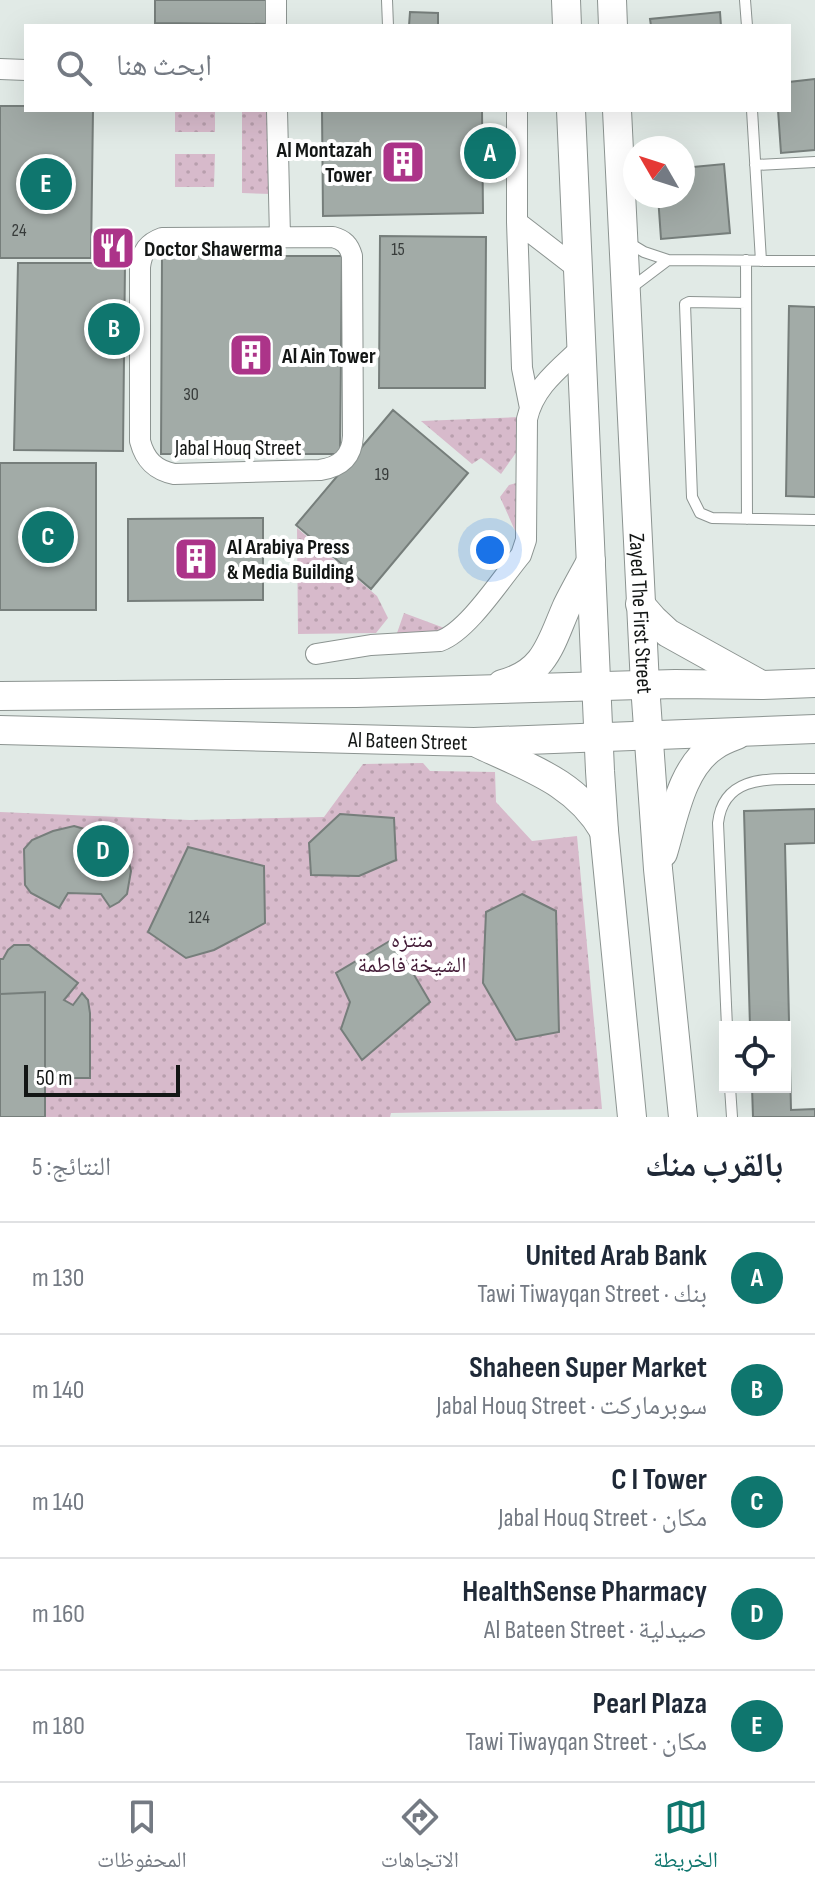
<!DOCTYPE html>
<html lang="ar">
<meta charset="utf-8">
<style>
:root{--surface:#fff;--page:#f2f2f3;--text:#1f2937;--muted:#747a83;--line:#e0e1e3;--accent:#0f766e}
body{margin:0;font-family:"Sofia Sans Condensed","Noto Naskh Arabic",sans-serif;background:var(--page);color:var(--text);direction:rtl}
.controls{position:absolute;right:24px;bottom:24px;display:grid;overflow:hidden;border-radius:0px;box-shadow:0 8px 32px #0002}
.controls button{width:72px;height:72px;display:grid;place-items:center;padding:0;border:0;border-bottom:2px solid var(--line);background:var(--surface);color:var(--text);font:40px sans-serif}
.compass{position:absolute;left:623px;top:136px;width:72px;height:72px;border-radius:50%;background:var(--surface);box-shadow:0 8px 32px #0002;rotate:309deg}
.scale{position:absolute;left:24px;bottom:20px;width:156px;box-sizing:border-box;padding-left:8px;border:4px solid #131615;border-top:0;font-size:22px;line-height:28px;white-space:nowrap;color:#131615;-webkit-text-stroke:6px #fff;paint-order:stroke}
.you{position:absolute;left:490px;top:550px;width:28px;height:28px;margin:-20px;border:6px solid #fff;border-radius:50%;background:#1a73e8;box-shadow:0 0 0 12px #1a73e833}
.badge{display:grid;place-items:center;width:52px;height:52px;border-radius:50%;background:var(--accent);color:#fff;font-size:26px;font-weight:700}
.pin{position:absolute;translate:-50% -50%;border:4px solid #fff;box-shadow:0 2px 8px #0006}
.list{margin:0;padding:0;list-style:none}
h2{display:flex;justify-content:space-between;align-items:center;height:104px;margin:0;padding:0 32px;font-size:34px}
h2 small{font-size:26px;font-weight:400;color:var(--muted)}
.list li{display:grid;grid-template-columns:52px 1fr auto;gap:24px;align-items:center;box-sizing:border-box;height:112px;padding:0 32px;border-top:2px solid var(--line)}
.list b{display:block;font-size:30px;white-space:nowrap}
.list p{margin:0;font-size:26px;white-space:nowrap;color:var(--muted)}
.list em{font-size:26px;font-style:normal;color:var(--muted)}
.icon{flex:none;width:44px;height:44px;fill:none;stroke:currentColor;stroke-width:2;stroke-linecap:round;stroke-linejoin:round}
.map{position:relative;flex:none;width:815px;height:1117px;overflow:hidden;direction:ltr}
.search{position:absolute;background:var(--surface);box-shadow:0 8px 32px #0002;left:24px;right:24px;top:24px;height:88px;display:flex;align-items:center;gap:20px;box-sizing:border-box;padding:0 28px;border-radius:0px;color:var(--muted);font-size:30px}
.sheet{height:664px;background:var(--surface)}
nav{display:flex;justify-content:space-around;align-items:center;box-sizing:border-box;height:112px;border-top:2px solid var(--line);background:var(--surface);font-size:22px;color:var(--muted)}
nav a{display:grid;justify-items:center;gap:4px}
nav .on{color:var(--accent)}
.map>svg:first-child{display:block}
.green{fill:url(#green-dots)}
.building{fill:#a2aba7;stroke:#767e7b;stroke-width:2}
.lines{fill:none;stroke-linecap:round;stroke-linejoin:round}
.service-casing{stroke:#8c9491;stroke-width:12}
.minor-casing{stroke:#8c9491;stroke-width:22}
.secondary-casing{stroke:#8c9491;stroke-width:30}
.service{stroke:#fff;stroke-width:10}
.minor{stroke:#fff;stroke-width:20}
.secondary{stroke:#fff;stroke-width:28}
.labels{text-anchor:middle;stroke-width:8;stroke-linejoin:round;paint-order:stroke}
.number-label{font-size:18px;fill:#373b3a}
.poi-label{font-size:22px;font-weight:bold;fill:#131615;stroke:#fff;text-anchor:start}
.street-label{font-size:22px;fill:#131615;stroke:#fff}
.park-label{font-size:22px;fill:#411834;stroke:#fff}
</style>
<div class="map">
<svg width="815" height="1117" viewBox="0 0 815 1117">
<defs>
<pattern id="green-dots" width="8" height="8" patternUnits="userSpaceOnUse" patternTransform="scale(2)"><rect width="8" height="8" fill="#d7bacb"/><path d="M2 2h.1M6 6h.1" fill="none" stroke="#b89fad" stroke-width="1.8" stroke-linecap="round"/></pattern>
</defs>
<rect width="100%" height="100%" fill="#e1eae6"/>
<path class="green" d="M175 110H215V132H175Z
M242 110H270L271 194 242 193Z
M175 154H215L214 187H175Z
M520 417 518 450 501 474 481 458 472 464 421 421Z
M520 482 517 535 500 497 509 485Z
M297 528 377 596 388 618 376 633 298 634Z
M404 613 447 629 445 632 397 633Z
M423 763 430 771 495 772 496 802 532 841 577 836 602 1109 391 1113 390 1117H0V812L190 820 324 817 363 764Z"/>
<path class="building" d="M155 0H270L269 24 155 23Z
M410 12 438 13V26H409Z
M720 12 721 26H651L650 19Z
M815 79V150L781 153 778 110H789V82Z
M0 106H26V110H93L91 258H0Z
M322 110H482L483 213 323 216Z
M724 164 730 233 661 239 658 196H683V168Z
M380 236 486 237 485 388H379Z
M162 256H342L340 454H161Z
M18 263H125L123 451 14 450Z
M789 306 815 307V497L786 496Z
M393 410 468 473 371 589 296 525Z
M0 463H96V610H0Z
M263 518V600L128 601V519Z
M815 809V843L785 844 791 1110 815 1109V1117H753L752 1087H785V1027H750L744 811Z
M340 814 394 818 396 860 359 876 311 875 309 843Z
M74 826 105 835 126 849 131 871 127 894 119 902 110 907 101 894 68 893 59 908 31 893 25 885 24 849 32 840 53 831Z
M188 847 264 866 265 923 214 950 186 958 148 932Z
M522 894 556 911 559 1032 516 1040 483 983 486 912Z
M393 939 430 1002 362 1060 341 1029 350 1002 336 973Z
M14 945H29L78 983 64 1000 73 1005 82 993 88 1000 90 1013V1078H45V992L0 994V959H3L8 950Z
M45 992V1117H0V994Z"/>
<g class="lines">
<g class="service-casing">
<path id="service" d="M387 0 388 26
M745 0 747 26
M752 110 761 261
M755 165 815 162
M629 243 644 252 668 260 815 261
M746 260 747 519
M631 288 668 260
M746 303 689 302 685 304 692 497 700 513 712 518 815 520
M727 1027 718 823C724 771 776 780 815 779
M730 1087 732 1117"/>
</g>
<g class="minor-casing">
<path id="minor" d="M276 26V0
M0 69 26 70
M277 110 280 237
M517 110V222L522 368 530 408
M517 222 578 269
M333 237C344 240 349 245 352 256L353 436C352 457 340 467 320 470L174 474C155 470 145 460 140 441V267C142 251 148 243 162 238Z
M316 654 371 645 440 641C468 631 501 579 521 555L526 540 527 419C534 387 559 369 582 347"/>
</g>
<g class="secondary-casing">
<g id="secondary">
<path d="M566 0 567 26"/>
<path d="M612 0 613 26"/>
<path d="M571 110 600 771 604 831 632 1117"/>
<path id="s1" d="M617 110 645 685 658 869 683 1117"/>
<path d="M640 604 653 619 668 633 758 683"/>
<path d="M502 684C546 673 551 642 567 606 575 590 583 576 591 561"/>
<path d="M0 696 356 693 675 684 763 685 815 683"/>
<path id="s2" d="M0 730 474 742 815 729"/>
<path d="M479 744C527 767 576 782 604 831"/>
<path d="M663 853C674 817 681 768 714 746 721 741 729 738 737 735"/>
</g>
</g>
<use href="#service" class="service"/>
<use href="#minor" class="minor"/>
<use href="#secondary" class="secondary"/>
</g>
<defs>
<g id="building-square" transform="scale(2.3)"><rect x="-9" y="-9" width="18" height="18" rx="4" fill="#ac3489" stroke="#fff"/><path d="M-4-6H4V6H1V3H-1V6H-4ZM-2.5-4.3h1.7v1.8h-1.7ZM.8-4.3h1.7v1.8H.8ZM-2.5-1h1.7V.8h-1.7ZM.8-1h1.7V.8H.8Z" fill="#fff"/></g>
<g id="restaurant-square" transform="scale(2.3)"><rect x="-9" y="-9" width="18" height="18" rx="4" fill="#ac3489" stroke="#fff"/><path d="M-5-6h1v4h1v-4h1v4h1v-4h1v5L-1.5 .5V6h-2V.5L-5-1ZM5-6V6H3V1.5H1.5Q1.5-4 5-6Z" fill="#fff"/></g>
</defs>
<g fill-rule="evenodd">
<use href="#building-square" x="403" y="162"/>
<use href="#restaurant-square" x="113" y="248"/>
<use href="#building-square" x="251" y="355"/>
<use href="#building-square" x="196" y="559"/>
</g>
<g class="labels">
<g class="number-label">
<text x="19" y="236">24</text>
<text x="398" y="255">15</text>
<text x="191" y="400">30</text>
<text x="382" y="480">19</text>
<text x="199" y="923">124</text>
</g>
<g class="poi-label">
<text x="372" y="157" text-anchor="end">Al Montazah<tspan x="372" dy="25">Tower</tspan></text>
<text x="144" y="256">Doctor Shawerma</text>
<text x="282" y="363">Al Ain Tower</text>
<text x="227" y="554">Al Arabiya Press<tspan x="227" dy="25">&amp; Media Building</tspan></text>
</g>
<g class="street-label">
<text x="238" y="455">Jabal Houq Street</text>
<text dy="8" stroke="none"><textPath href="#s1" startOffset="504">Zayed The First Street</textPath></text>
<text dy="8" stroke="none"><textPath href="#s2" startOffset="408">Al Bateen Street</textPath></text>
</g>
<g class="park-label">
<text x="412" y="947">منتزه<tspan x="412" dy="25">الشيخة فاطمة</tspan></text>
</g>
</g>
</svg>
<div class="controls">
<button><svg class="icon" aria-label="locate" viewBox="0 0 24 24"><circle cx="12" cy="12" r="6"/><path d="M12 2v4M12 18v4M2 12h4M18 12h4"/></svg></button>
</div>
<svg class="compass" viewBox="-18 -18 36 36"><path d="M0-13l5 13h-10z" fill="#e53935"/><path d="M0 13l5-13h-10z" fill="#747a83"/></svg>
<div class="scale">50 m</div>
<div class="you"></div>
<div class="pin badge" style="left:490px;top:153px">A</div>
<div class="pin badge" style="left:114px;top:329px">B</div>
<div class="pin badge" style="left:48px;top:537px">C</div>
<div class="pin badge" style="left:103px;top:851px">D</div>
<div class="pin badge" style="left:46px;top:184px">E</div>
<div class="search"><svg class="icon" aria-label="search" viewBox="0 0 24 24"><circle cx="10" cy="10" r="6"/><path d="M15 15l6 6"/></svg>ابحث هنا</div>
</div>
<section class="sheet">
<h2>بالقرب منك<small>النتائج: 5</small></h2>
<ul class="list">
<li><span class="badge">A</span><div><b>United Arab Bank</b><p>بنك · Tawi Tiwayqan Street</p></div><em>130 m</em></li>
<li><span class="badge">B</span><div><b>Shaheen Super Market</b><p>سوبرماركت · Jabal Houq Street</p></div><em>140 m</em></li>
<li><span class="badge">C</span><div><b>C I Tower</b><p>مكان · Jabal Houq Street</p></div><em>140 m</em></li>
<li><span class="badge">D</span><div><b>HealthSense Pharmacy</b><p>صيدلية · Al Bateen Street</p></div><em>160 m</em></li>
<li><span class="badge">E</span><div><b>Pearl Plaza</b><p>مكان · Tawi Tiwayqan Street</p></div><em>180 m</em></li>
</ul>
</section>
<nav>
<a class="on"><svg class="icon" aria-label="map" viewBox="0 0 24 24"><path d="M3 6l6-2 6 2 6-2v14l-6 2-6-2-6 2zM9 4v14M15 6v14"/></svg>الخريطة</a>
<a><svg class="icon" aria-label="directions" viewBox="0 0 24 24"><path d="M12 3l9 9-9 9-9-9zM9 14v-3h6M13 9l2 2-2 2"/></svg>الاتجاهات</a>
<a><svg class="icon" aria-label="saved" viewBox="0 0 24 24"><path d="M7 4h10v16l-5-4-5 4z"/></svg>المحفوظات</a>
</nav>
